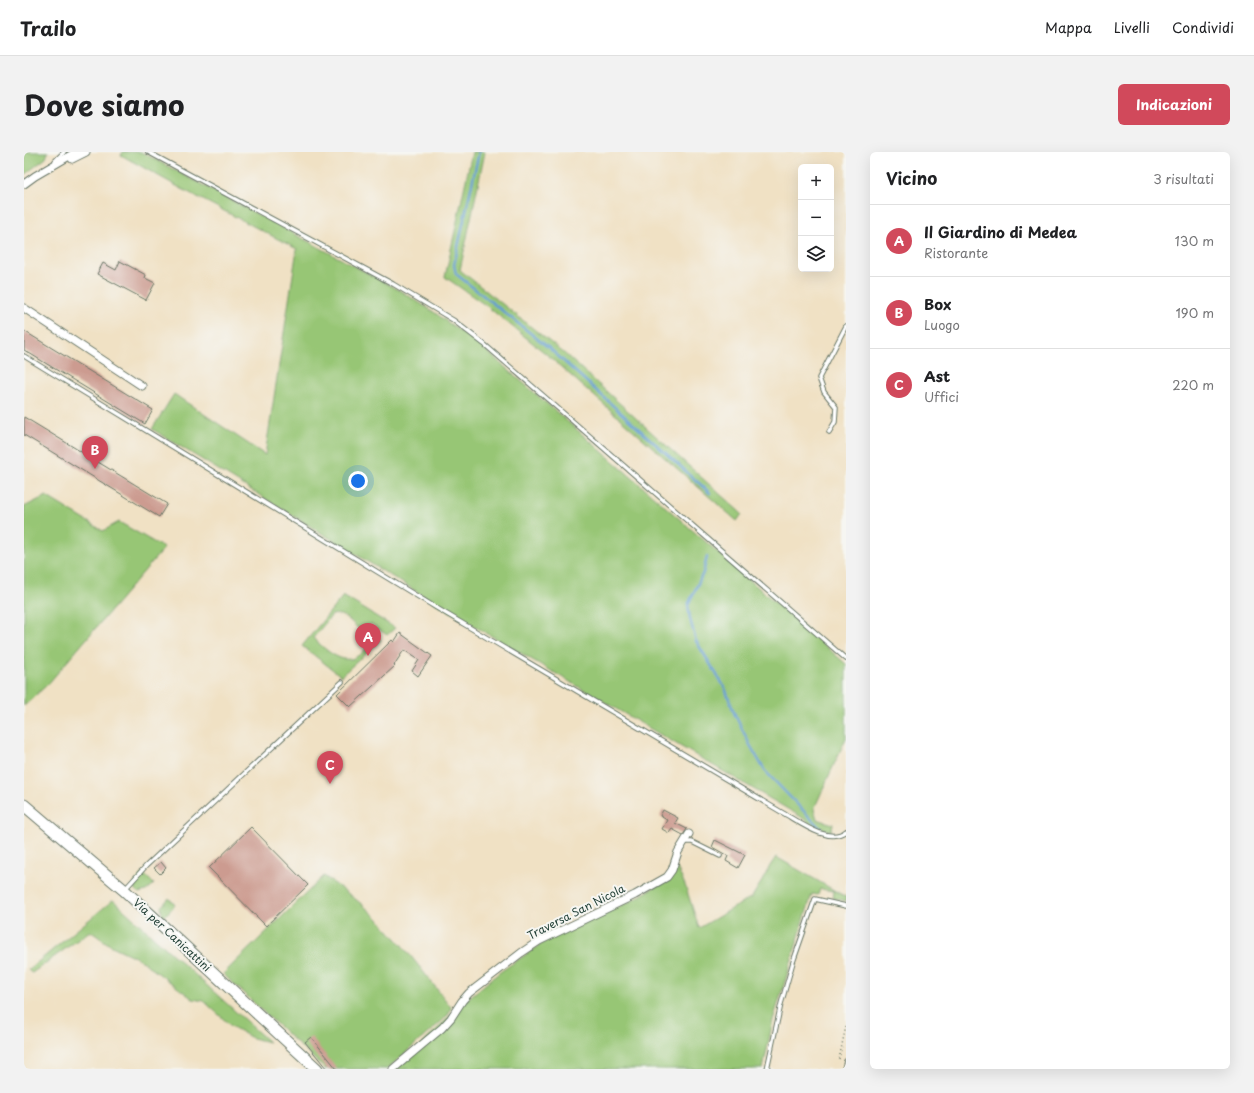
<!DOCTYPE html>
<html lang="it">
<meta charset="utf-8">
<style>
:root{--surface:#fff;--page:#f2f2f2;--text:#202124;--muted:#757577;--line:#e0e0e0;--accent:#d1495b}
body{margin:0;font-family:"Playpen Sans",sans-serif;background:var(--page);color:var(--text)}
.controls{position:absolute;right:12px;top:12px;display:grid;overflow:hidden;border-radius:6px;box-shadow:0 4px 16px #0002}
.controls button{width:36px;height:36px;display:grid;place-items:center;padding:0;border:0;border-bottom:1px solid var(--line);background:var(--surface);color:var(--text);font:20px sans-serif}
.you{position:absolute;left:334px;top:329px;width:14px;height:14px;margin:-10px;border:3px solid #fff;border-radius:50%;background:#1a73e8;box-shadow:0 0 0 6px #1a73e833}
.badge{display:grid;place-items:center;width:26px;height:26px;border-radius:50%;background:var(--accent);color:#fff;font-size:13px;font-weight:700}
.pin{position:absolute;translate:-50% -33px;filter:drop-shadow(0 1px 2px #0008)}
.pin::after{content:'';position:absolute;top:21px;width:14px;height:12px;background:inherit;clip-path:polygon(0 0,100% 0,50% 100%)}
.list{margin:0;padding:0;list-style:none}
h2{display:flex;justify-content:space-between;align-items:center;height:52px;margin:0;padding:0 16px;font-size:17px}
h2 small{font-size:13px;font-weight:400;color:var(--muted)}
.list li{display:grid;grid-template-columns:26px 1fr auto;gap:12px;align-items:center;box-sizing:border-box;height:72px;padding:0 16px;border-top:1px solid var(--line)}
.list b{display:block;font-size:15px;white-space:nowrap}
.list p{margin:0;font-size:13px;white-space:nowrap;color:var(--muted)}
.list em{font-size:13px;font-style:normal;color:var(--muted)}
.icon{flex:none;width:22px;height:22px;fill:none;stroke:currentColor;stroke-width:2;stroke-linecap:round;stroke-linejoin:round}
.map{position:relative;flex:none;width:822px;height:917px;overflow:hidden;border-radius:6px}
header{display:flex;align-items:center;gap:24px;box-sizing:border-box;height:56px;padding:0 20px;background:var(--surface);border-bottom:1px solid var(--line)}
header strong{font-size:19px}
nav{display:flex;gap:22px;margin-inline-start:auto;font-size:14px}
.intro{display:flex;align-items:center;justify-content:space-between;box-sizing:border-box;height:96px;padding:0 24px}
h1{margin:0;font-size:28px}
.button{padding:10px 18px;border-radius:6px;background:var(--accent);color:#fff;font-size:14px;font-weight:700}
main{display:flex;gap:24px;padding:0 24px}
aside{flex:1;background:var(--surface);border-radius:6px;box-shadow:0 4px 16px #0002}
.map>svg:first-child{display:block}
.green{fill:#97c675;stroke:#5b8254}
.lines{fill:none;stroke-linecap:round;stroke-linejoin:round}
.stream{stroke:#659dd3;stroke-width:2.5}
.building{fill:#cc9b90}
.lane-casing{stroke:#687666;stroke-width:5.5}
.street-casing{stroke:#687666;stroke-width:9}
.primary-casing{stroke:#687666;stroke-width:13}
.path{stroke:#687666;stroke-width:1.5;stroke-dasharray:1 3;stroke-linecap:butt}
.lane{stroke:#fff;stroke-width:3.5}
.street{stroke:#fff;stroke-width:7}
.primary{stroke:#fff;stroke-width:11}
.labels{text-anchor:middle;stroke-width:4;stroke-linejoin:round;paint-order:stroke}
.street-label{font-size:11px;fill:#1f3d34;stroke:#f6f6f2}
</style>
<header>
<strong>Trailo</strong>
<nav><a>Mappa</a><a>Livelli</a><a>Condividi</a></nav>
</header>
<div class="intro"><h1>Dove siamo</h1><a class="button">Indicazioni</a></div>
<main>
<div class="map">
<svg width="822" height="917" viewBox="0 0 822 917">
<rect width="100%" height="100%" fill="#f6f6f2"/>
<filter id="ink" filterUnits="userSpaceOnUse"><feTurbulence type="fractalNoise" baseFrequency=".025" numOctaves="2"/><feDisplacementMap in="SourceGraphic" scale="8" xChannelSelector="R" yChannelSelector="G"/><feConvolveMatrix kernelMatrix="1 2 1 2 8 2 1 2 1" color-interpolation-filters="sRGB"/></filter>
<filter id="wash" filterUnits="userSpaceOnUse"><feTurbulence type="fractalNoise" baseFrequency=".012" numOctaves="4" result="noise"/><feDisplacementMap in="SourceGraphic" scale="16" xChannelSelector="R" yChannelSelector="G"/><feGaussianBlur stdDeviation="0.9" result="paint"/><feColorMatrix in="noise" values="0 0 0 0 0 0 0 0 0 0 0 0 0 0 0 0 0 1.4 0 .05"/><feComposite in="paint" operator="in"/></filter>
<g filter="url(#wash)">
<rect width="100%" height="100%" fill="#f0e1c4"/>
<path class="green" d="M0 0H24L22 6 0 23Z
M99 0H117L375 138 407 158 458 195 822 512V586L790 657 793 667 809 672 807 679 790 674 774 663 411 451 128 277 150 242 241 303 273 97 158 37 97 3Z
M448 0H461L436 118 541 202 718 362 713 369 521 201 464 155 421 125Z
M22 344 79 379 95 370 140 396 24 532 0 554V355Z
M319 444 371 476 363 483 347 472 335 477C327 470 320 460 308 463L289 486C300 496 319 516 335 503 342 498 347 490 353 484L357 488 317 524 278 494Z
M752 705 822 745V749L809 746 810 739 796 737 794 743 788 742 749 868 739 917H373L442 848 476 820 525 787 609 748 641 729 653 716 661 733 675 776 728 745 738 729 746 714Z
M119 721 130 732 122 739 115 741 111 738 110 735 111 730Z
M300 724C318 737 337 750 353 766 380 793 403 825 427 855L424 863 418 869 363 917H301L199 822Z
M145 746 151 753 140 765 138 762 137 755Z
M89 748 245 890 228 886 207 874 180 849 169 847 115 807 86 793 66 779 8 821 4 818Z"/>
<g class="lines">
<path class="stream" d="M455 0 430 113 432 122 525 196 686 341
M683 405 679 421 664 453 666 467 672 489 701 536 711 563 726 593 741 619 796 676"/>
</g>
<g id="blocks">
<path class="building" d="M96 109 122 123 121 126 131 131 122 148 73 122 79 111 92 118Z
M0 179 129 258 121 272 0 198Z
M0 265 143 352 135 365 0 283Z
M376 481 408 504 394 524 388 519 395 508 380 498 370 513 371 514 326 555 313 542 368 488 370 490Z
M639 658 654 666 651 671 663 677 659 683 648 677 645 681 638 677 643 668 636 664Z
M227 675 284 733 242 774 185 716Z
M691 688 721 703 714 716 702 709 704 704 688 695Z
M137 710 142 716 136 722 130 716Z
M287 885 313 917H303L281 890Z"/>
</g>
</g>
<g filter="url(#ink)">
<use href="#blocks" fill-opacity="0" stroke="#687666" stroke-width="1"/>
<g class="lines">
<g class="lane-casing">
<path id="lane" d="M124 0 369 132 429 168 460 192 822 507
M31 9 40 0
M0 204 411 455 759 661C775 670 805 693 822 679
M805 280 811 270 812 255 800 240 795 226 822 174
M661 690H668L696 704
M101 737 122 714 318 530
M743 917 757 852 769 810 791 747 822 754
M820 917 822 909"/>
</g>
<g class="street-casing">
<path id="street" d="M48 7 62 0
M0 32 11 24 52 0
M0 156 118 234
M369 917 418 876 427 866 438 849 445 841 497 801 515 789 611 743 643 725 648 718 654 700 665 682"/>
</g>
<g class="primary-casing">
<path id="primary" d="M0 653 100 738 293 917"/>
</g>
<path class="path" d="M815 907 822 874"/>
<use href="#lane" class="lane"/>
<use href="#street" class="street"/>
<use href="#primary" class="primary"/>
</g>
</g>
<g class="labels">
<g class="street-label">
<text transform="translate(552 760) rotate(-27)" y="4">Traversa San Nicola</text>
<text transform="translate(148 783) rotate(43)" y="4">Via per Canicattini</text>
</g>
</g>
</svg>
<div class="controls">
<button>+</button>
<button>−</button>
<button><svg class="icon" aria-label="layers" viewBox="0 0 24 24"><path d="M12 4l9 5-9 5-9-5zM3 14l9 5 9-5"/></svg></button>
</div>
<div class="you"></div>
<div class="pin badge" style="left:344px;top:504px">A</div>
<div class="pin badge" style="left:71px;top:317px">B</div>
<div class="pin badge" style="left:306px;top:632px">C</div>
</div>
<aside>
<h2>Vicino<small>3 risultati</small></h2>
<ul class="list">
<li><span class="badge">A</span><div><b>Il Giardino di Medea</b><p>Ristorante</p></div><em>130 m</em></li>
<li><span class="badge">B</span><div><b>Box</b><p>Luogo</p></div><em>190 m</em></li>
<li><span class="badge">C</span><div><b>Ast</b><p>Uffici</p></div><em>220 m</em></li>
</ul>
</aside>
</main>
